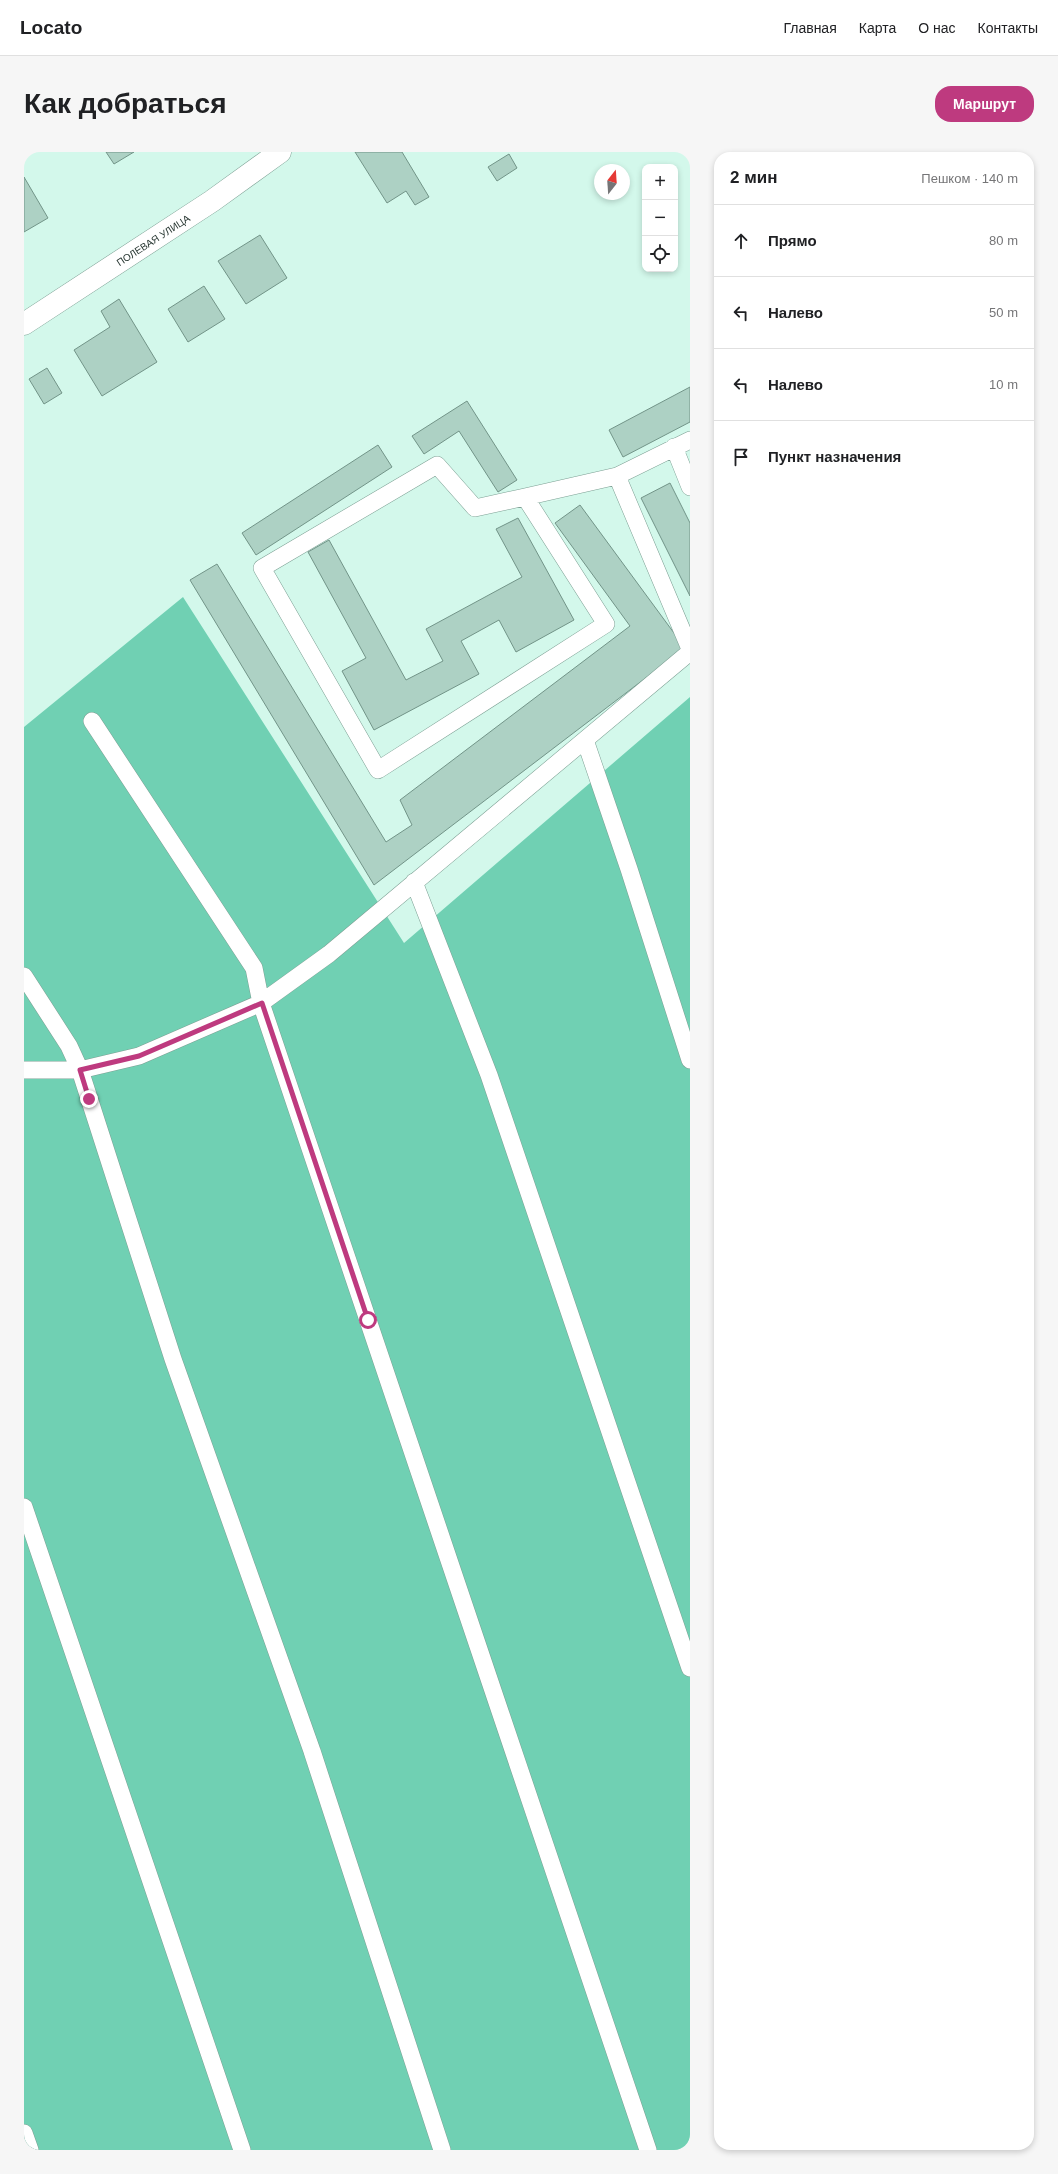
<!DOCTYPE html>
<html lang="ru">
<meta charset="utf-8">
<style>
:root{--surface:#fff;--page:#f6f6f6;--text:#202124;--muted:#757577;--line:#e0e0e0;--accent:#be3a7f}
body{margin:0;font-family:Arial,sans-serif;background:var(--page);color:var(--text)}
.controls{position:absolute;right:12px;top:12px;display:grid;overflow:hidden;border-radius:8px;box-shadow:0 2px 6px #0003}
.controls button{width:36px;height:36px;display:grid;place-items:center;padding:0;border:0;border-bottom:1px solid var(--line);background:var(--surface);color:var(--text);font:20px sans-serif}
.compass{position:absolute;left:570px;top:12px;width:36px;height:36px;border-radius:50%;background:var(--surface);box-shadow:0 2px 6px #0003;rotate:17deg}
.stop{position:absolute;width:12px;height:12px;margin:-9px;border:3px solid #be3a7f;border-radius:50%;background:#fff}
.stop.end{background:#be3a7f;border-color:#fff;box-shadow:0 1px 4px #0008}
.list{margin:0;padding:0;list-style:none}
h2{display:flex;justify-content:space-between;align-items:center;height:52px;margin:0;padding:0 16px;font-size:17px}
h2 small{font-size:13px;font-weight:400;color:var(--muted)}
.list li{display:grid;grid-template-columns:26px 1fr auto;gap:12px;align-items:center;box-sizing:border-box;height:72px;padding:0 16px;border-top:1px solid var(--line)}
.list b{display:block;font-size:15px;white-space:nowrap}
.list em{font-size:13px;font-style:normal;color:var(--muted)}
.icon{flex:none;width:22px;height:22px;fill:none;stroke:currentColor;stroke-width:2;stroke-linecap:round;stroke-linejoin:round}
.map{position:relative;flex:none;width:666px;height:1998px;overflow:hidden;border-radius:16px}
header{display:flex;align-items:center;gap:24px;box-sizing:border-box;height:56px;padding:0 20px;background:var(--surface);border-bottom:1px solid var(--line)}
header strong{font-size:19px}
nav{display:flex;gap:22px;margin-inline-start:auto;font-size:14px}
.intro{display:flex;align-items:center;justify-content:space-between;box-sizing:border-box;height:96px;padding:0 24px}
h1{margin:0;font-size:28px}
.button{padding:10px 18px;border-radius:16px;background:var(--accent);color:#fff;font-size:14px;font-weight:700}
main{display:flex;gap:24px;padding:0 24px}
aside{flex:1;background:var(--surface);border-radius:16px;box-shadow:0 2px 6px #0003}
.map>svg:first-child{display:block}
.green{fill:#70d0b3}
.building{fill:#add1c4;stroke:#729488}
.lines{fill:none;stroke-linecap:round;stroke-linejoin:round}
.lane-casing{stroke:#7da094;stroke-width:18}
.street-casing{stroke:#7da094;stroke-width:23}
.lane{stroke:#fff;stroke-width:17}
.street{stroke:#fff;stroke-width:22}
.route{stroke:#be3a7f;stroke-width:5}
.labels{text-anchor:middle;stroke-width:3.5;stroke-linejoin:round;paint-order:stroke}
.street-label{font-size:10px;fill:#273631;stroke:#fff}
</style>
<header>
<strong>Locato</strong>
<nav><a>Главная</a><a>Карта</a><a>О нас</a><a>Контакты</a></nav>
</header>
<div class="intro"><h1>Как добраться</h1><a class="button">Маршрут</a></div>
<main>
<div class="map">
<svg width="666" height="1998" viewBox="0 0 666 1998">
<rect width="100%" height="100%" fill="#d3f8eb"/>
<path class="green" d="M159 445 380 791 666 545V1998H0V575Z"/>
<path class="building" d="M82 0H110L90 12Z
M331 0H378L405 45 391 53 382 39 363 51Z
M485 2 493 16 473 29 464 15Z
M0 25 24 66 0 80Z
M236 83 263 126 222 152 194 109Z
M180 134 201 167 164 190 144 157Z
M95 147 133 210 78 244 50 198 86 175 77 159Z
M23 216 38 241 20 252 5 227Z
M666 235V270L599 305 585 278Z
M443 249 493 328 474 340 435 279 400 302 388 284Z
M354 293 368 315 232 403 218 381Z
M646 331 666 371V444L617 346Z
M556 353 661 496 350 733 166 428 193 412 362 690 388 673 376 648 606 474 531 371Z
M494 366 550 468 492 500 475 468 437 489 455 522 350 578 318 519 342 506 284 400 305 388 382 528 419 509 402 477 498 425 472 377Z"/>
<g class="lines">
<g class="lane-casing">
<path id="lane" d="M666 288 593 324 666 497
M650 295 666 335
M501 345 451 356 413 313 238 416 354 618 582 472 501 345 593 324
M68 569 230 816 237 851 624 1998
M561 588 605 717 666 908
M390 730 465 923 666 1516
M0 824 45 894 56 918 149 1207 288 1599 418 1998
M0 918H56L115 904 237 851 305 802 666 500
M0 1355 218 1998
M0 1981 6 1998"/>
</g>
<g class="street-casing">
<path id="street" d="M0 172 188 49 256 0"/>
</g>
<use href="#lane" class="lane"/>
<use href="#street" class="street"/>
</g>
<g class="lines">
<path class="route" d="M65 947 56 918 115 904 238 851 344 1168"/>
</g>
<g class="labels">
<g class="street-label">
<text transform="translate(129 88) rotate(-33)" y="4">ПОЛЕВАЯ УЛИЦА</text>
</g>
</g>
</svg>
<div class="controls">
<button>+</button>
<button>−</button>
<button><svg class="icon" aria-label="locate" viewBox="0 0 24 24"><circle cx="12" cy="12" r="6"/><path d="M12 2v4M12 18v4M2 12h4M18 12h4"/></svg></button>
</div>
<svg class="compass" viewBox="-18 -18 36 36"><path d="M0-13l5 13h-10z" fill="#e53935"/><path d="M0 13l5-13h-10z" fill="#757577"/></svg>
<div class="stop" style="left:344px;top:1168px"></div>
<div class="stop end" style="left:65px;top:947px"></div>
</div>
<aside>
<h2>2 мин<small>Пешком · 140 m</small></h2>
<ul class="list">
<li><svg class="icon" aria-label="ahead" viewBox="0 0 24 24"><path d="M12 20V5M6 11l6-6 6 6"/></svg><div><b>Прямо</b></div><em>80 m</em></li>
<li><svg class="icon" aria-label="left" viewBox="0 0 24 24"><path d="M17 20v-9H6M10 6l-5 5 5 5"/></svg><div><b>Налево</b></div><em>50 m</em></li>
<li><svg class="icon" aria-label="left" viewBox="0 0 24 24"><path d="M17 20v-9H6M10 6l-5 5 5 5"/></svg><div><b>Налево</b></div><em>10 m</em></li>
<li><svg class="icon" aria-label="arrive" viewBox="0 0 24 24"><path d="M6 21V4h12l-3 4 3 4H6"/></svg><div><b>Пункт назначения</b></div></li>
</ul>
</aside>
</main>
